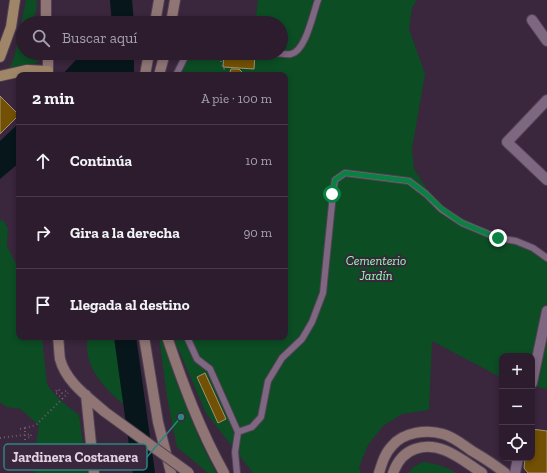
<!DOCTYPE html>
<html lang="es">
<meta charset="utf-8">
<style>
:root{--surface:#2c1c2e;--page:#38293a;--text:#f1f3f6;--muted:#a6a1aa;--line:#483a4a}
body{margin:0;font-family:"Zilla Slab",serif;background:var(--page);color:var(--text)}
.controls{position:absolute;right:12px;bottom:12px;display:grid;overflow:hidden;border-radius:8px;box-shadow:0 2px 6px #0003}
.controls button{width:36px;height:36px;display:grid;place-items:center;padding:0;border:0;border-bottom:1px solid var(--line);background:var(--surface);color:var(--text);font:20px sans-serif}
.stop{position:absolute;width:12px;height:12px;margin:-9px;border:3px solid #0b8043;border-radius:50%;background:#fff}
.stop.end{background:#0b8043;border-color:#fff;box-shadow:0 1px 4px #0008}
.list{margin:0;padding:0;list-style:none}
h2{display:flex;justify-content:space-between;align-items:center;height:52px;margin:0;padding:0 16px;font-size:17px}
h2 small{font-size:13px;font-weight:400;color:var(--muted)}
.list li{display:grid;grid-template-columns:26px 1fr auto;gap:12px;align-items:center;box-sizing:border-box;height:72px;padding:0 16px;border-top:1px solid var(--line)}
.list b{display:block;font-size:15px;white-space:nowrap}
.list em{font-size:13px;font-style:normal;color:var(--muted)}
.icon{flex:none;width:22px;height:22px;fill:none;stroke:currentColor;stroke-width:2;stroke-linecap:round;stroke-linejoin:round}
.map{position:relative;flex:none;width:547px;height:473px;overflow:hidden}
.search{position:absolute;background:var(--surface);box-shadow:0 2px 6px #0003;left:16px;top:16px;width:272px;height:44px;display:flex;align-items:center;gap:10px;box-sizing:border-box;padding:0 14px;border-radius:22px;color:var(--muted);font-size:15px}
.panel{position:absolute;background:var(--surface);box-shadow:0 2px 6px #0003;left:16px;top:72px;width:272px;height:268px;border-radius:8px}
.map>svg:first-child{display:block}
.green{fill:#0c4d24}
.water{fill:#07161b}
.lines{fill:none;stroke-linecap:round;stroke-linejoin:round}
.river{stroke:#07161b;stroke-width:22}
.building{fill:#735104;stroke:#a59273}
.lane-casing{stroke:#534154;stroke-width:8}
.street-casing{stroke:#534154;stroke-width:12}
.secondary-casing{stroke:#534154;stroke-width:12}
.primary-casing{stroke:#534154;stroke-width:12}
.path{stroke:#6d5b70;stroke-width:2;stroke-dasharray:1 3;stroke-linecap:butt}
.lane{stroke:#7e6781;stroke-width:6}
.street{stroke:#7e6781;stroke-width:10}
.secondary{stroke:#8f7675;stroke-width:10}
.primary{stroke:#a08668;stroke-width:10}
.secondary-bridge-casing{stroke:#534154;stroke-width:12;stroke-linecap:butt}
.secondary-bridge{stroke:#8f7675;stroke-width:10}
.route{stroke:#0b8043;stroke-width:5}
.labels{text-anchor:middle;stroke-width:4;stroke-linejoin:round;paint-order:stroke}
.park-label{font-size:13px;font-style:italic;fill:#94feaf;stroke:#3a263d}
.leader{fill:none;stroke:#2e847f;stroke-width:1.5}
.callout-dot{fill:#2e847f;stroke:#3a263d;stroke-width:1.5}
.callout{fill:#3a263d;stroke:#2e847f;stroke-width:1.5}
.callout-label{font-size:14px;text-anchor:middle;font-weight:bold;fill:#e0d2e1}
</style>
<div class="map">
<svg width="547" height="473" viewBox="0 0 547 473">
<rect width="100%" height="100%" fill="#3a263d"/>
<path class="green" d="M26 0H37L36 12 32 20V23H23V53H39L40 60C32 68 20 64 9 68L14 58Z
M258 0H417L412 8 409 29 425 74 412 149 414 169 429 192 446 209 470 222 497 234 518 239 547 258V389L532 386V356H502V378L432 341 429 410 402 414 383 426 368 445 359 467 361 473H253L206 413 173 337H285V75H175L181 53H281V23H255Z
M2 219 8 229 7 246 18 268H19V337H42L47 384C55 397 67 406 79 415L87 473H37L19 466 36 444 39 426 21 409 6 407 0 402V221Z
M87 337H123L134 413C116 398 93 380 88 356 87 350 87 343 87 337Z
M159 337H163L176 381 199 438 216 473H208L177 447 167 397Z
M423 462C435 464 446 466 456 473H409L412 468Z"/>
<path class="water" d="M82 53H126L129 57 111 75H62Z
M19 123V163L0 179V141Z"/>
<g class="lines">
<path class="river" d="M121 0 123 23
M123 75V53
M125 337 144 473"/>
</g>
<path class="building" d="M224 53 255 55 254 69 223 67Z
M231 69H239L243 73 244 75H229Z
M0 96 19 115 0 134Z
M205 373 226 419 218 423 197 377Z
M532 429 547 431V473H528L524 468 525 458H532Z"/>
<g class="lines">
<g class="lane-casing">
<path id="lane" d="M272 53C278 53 286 55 291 54 306 51 313 13 318 0
M176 75 187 53
M187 337 197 359 210 369 238 432 235 452 237 473
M238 432 252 427 261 417 268 381 282 358 302 339 312 322 323 293 333 194 335 180 345 173 409 181 426 194 441 209 462 223 498 238 516 241 533 248 547 258"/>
</g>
<g class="street-casing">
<path id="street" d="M532 20 547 41
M547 100 507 142 547 180
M532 383 547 311
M515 473 518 458"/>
</g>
<g class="secondary-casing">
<path id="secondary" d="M46 0V23
M155 23 159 0
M171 23 175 0
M48 53V75
M145 75 149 53
M159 75 165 53
M58 337C59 344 59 352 60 359 66 382 88 397 105 412
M144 337 158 422 171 473
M167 337C183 384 200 430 224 473
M86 395 94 473
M379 473C382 463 385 453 392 446 403 432 427 429 443 434 454 437 463 445 472 451 484 458 495 465 505 473
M393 473C397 462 403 453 415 449 440 440 462 460 482 473"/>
</g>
<g class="primary-casing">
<path id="primary" d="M0 57 11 27 15 0
M0 76 27 70 48 71"/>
</g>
<path class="path" d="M221 53V62L224 69V75
M63 399 55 392 58 389 62 393 66 391
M25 428 36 425 68 393
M20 429 25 428V441
M0 438 31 434V437L26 438"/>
<use href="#lane" class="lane"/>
<use href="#street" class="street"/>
<use href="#secondary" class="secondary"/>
<use href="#primary" class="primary"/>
<g class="secondary-bridge-casing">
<path id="secondary-bridge" d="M105 412 189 473"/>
</g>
<use href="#secondary-bridge" class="secondary-bridge"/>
</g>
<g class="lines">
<path class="route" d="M332 194 335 180 345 173 409 181 426 194 442 209 462 223 498 238"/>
</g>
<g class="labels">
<g class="park-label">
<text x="376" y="265">Cementerio<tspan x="376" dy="15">Jardín</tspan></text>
</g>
</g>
<path class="leader" d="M181 417L147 457"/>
<circle class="callout-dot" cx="181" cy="417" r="4"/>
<rect class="callout" x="4" y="444" width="143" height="26" rx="4"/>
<g class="callout-label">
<text x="75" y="462">Jardinera Costanera</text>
</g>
</svg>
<div class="controls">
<button>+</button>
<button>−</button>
<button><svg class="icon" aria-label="locate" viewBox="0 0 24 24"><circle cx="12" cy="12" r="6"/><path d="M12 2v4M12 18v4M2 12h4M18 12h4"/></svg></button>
</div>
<div class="stop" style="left:332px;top:194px"></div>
<div class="stop end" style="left:498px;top:238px"></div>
<div class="search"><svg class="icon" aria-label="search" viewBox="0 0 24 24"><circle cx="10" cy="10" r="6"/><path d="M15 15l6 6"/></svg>Buscar aquí</div>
<section class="panel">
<h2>2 min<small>A pie · 100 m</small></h2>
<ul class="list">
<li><svg class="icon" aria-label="ahead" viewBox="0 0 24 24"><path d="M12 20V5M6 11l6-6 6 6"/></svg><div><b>Continúa</b></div><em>10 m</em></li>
<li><svg class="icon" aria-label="right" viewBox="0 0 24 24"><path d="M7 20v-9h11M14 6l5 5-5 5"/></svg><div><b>Gira a la derecha</b></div><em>90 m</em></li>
<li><svg class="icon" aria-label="arrive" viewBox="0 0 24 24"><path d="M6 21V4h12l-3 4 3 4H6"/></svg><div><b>Llegada al destino</b></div></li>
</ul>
</section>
</div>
